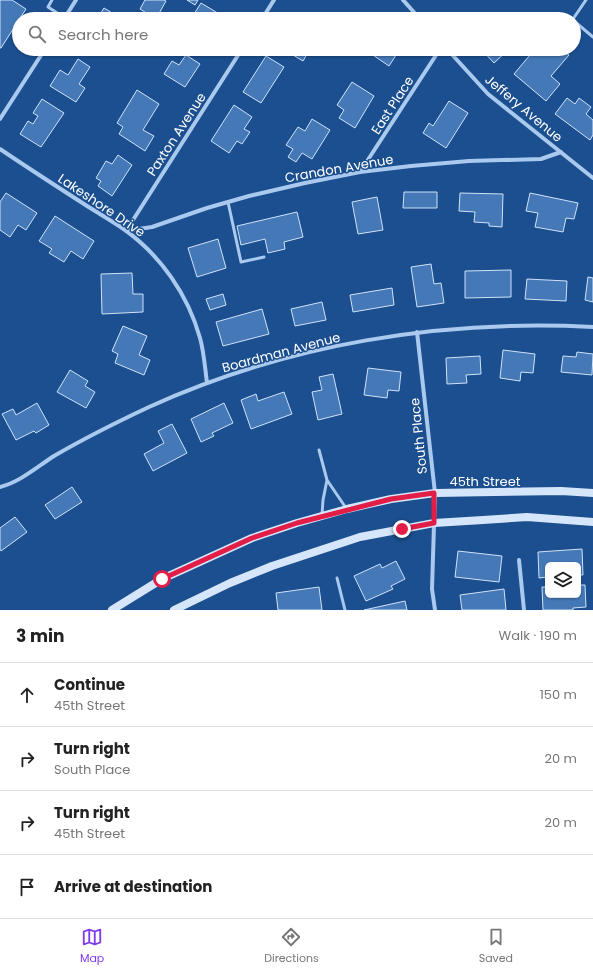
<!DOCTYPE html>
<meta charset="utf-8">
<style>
:root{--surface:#fff;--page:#f6f6f6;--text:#222;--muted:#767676;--line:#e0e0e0;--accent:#7c3aed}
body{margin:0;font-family:Poppins,sans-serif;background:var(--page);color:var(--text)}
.controls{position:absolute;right:12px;bottom:12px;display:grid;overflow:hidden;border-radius:6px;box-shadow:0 1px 3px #0004}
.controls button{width:36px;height:36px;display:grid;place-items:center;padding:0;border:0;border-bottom:1px solid var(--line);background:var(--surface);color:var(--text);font:20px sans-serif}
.stop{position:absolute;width:12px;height:12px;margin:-9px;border:3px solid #e11d48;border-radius:50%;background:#fff}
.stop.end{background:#e11d48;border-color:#fff;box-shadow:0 1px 4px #0008}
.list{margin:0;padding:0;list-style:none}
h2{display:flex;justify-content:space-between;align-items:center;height:52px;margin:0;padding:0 16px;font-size:17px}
h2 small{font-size:13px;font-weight:400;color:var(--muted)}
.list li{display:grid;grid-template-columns:26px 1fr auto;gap:12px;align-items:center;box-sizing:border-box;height:64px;padding:0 16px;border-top:1px solid var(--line)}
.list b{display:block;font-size:15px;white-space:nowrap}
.list p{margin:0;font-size:13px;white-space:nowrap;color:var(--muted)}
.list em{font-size:13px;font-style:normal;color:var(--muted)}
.icon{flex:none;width:22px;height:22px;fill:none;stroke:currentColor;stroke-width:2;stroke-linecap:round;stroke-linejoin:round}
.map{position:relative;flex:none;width:593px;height:610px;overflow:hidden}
.search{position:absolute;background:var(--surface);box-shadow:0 1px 3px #0004;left:12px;right:12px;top:12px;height:44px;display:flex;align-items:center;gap:10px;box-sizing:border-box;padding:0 14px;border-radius:22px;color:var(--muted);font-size:15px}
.sheet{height:308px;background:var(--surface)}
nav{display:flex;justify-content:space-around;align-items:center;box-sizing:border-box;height:56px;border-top:1px solid var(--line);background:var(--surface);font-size:11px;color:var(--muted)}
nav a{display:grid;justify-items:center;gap:2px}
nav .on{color:var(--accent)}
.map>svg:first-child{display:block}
.building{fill:#4478b7;stroke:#cfe3fa}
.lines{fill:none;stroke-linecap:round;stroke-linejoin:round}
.service{stroke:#a9c9ee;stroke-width:3}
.minor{stroke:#a9c9ee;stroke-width:4}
.secondary{stroke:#d6e6fa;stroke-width:8}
.route{stroke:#e11d48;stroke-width:5}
.labels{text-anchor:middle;stroke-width:3;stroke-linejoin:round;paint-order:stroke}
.street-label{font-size:13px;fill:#fff;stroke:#1b4f8f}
</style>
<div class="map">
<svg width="593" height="610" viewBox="0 0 593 610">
<rect width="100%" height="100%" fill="#1b4f8f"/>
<path class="building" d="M0 0H12L26 9 1 48H0Z
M145 0H164L166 1 156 19 140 9Z
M187 0H198L195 5Z
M201 3 221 15 219 19H199L200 17 194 14Z
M104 8 119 17 118 19H97Z
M301 13 311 19H297Z
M283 49H310L303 61Z
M364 49H400L389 66Z
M481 49H509L494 63Z
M535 49H561L569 55 551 76 560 84 546 101 514 74Z
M186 55 200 64 185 87 164 74 172 61 179 65Z
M266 56 284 67 261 103 243 92Z
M78 59 90 67 79 84 85 88 76 102 50 86 60 70 68 75Z
M352 82 374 96 355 128 339 118 344 110 337 105Z
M137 90 159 104 143 130 154 136 145 151 119 134 123 127 117 123Z
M567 98 575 104 579 98 591 107 586 114 593 120V135L590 140 555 114Z
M42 99 64 113 41 147 20 134 28 121 33 124 38 116 33 113Z
M449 101 468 113 446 148 423 133 429 123 433 126Z
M234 105 252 117 244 129 250 132 242 144 237 141 229 153 211 141Z
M312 119 330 130 312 159 302 153 296 162 288 157 293 149 286 145 298 127 305 131Z
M118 155 132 165 112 196 98 186 101 181 96 178 106 161 112 164Z
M404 192H437V208H403Z
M6 193 37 213 26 230 18 225 10 237 0 230V202Z
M460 193 503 194 502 227 489 226V223L474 222 475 212 459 211Z
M530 193 578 203 574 219 566 218 563 232 535 227 538 213 526 211Z
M377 197 383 230 358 234 352 202Z
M297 212 303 237 284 242 285 249 268 253 265 239 241 245 237 226Z
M55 216 94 241 83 259 71 251 64 262 49 253 52 249 39 241Z
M218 239 226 268 197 277 188 248Z
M431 264 434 284 441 283 444 303 417 307 411 267Z
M511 270V297L465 298V271Z
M132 273 133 294H143V312L102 314 101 274Z
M588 277 593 278V302L585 300Z
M527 279 567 281 566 301 525 299Z
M392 288 394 305 353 312 350 295Z
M223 294 226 305 210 310 206 299Z
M322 302 326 320 295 326 291 309Z
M262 309 269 334 223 346 216 322Z
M123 326 147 336 139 355 150 360 144 375 115 363 118 354 112 351Z
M503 350 535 354 533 373 521 372 520 381 500 378Z
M577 352 593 354 592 375 561 372 563 356 576 357Z
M480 356 481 374 466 375 467 383 447 384 446 358Z
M368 368 401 372 399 391 388 390 387 398 364 395Z
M70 370 88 381 85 386 95 392 86 408 57 392Z
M333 374 342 414 318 420 312 392 322 390 319 377Z
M284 392 292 414 251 429 241 400 256 394 258 401Z
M37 403 49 425 36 433 34 431 16 440 2 414 13 409 16 415Z
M224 403 233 423 212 433 214 436 201 442 191 419Z
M172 424 187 453 153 471 144 454 164 443 158 431Z
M72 487 82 502 55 519 45 505Z
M15 517 27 532 1 551 0 549V528Z
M582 549 583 575H578V565H548V577L539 578 538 552Z
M458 551 502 556 499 582 455 577Z
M396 561 405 579 391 586 393 589 366 601 354 576 380 564 382 568Z
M578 585H585L586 607 573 608V610H543L542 587H548V595H578Z
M319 587 322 610H278L276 593Z
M504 589 506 610H462L460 595Z
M405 601 407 610H364Z"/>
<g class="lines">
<path class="service" d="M52 0 48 7 65 18
M573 19 586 0
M574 21 593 37
M228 202 241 262 264 257
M319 450 327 480
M322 515 323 500 327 480 346 508
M337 578 345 610"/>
<path class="minor" d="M403 0 420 19
M64 19 76 0
M262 19 274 0
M447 49 488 94 593 178
M0 119 45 49
M0 149C28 168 56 186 84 204 98 213 112 221 125 230 161 256 188 295 200 338 204 352 205 368 207 383
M360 172 440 49
M126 231 152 227 207 208 249 196 305 183 360 172 411 166 469 161 541 159 561 152
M126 231 242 49
M417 332 435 493 432 589 435 610
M0 487C20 482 37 467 54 456 85 438 117 422 149 407 288 344 441 319 593 327
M519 560 524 610"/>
<path class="secondary" d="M112 610 162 579 252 538 297 523 347 509 391 499 435 493 561 491 593 493
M174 610 230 583 272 566 360 537 434 523 483 520 527 517 593 522"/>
</g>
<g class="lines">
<path class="route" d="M162 579 252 538 297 523 391 499 434 493V523L402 529"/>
</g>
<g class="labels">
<g class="street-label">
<text transform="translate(392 105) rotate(-57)" y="5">East Place</text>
<text transform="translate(524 108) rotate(40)" y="5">Jeffery Avenue</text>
<text transform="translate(176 134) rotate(-57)" y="5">Paxton Avenue</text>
<text transform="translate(339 168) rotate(-10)" y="5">Crandon Avenue</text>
<text transform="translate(102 205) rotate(34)" y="5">Lakeshore Drive</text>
<text transform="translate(281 352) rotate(-15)" y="5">Boardman Avenue</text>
<text transform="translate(418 436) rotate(-96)" y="5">South Place</text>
<text x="485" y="486">45th Street</text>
</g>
</g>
</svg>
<div class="controls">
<button><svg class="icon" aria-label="layers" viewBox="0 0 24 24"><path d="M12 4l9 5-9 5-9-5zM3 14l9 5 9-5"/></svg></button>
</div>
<div class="stop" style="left:162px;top:579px"></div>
<div class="stop end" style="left:402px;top:529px"></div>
<div class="search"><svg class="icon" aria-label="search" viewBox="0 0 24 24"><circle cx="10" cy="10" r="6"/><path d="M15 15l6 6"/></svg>Search here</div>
</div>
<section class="sheet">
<h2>3 min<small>Walk · 190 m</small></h2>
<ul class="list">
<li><svg class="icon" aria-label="ahead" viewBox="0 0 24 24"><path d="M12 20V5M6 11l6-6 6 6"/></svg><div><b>Continue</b><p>45th Street</p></div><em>150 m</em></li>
<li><svg class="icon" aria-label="right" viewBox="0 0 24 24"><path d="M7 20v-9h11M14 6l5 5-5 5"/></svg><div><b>Turn right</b><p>South Place</p></div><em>20 m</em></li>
<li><svg class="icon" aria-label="right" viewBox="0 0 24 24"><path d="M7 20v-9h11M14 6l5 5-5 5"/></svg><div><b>Turn right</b><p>45th Street</p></div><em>20 m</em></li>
<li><svg class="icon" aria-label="arrive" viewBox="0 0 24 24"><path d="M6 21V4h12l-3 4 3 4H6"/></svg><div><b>Arrive at destination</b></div></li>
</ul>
</section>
<nav>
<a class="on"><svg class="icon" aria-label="map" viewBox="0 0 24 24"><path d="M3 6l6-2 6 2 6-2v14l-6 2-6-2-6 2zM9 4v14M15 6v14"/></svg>Map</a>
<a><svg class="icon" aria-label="directions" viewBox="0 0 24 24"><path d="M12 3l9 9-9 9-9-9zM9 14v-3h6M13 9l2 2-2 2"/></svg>Directions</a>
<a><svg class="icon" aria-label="saved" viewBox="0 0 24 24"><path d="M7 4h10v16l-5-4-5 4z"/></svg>Saved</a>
</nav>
